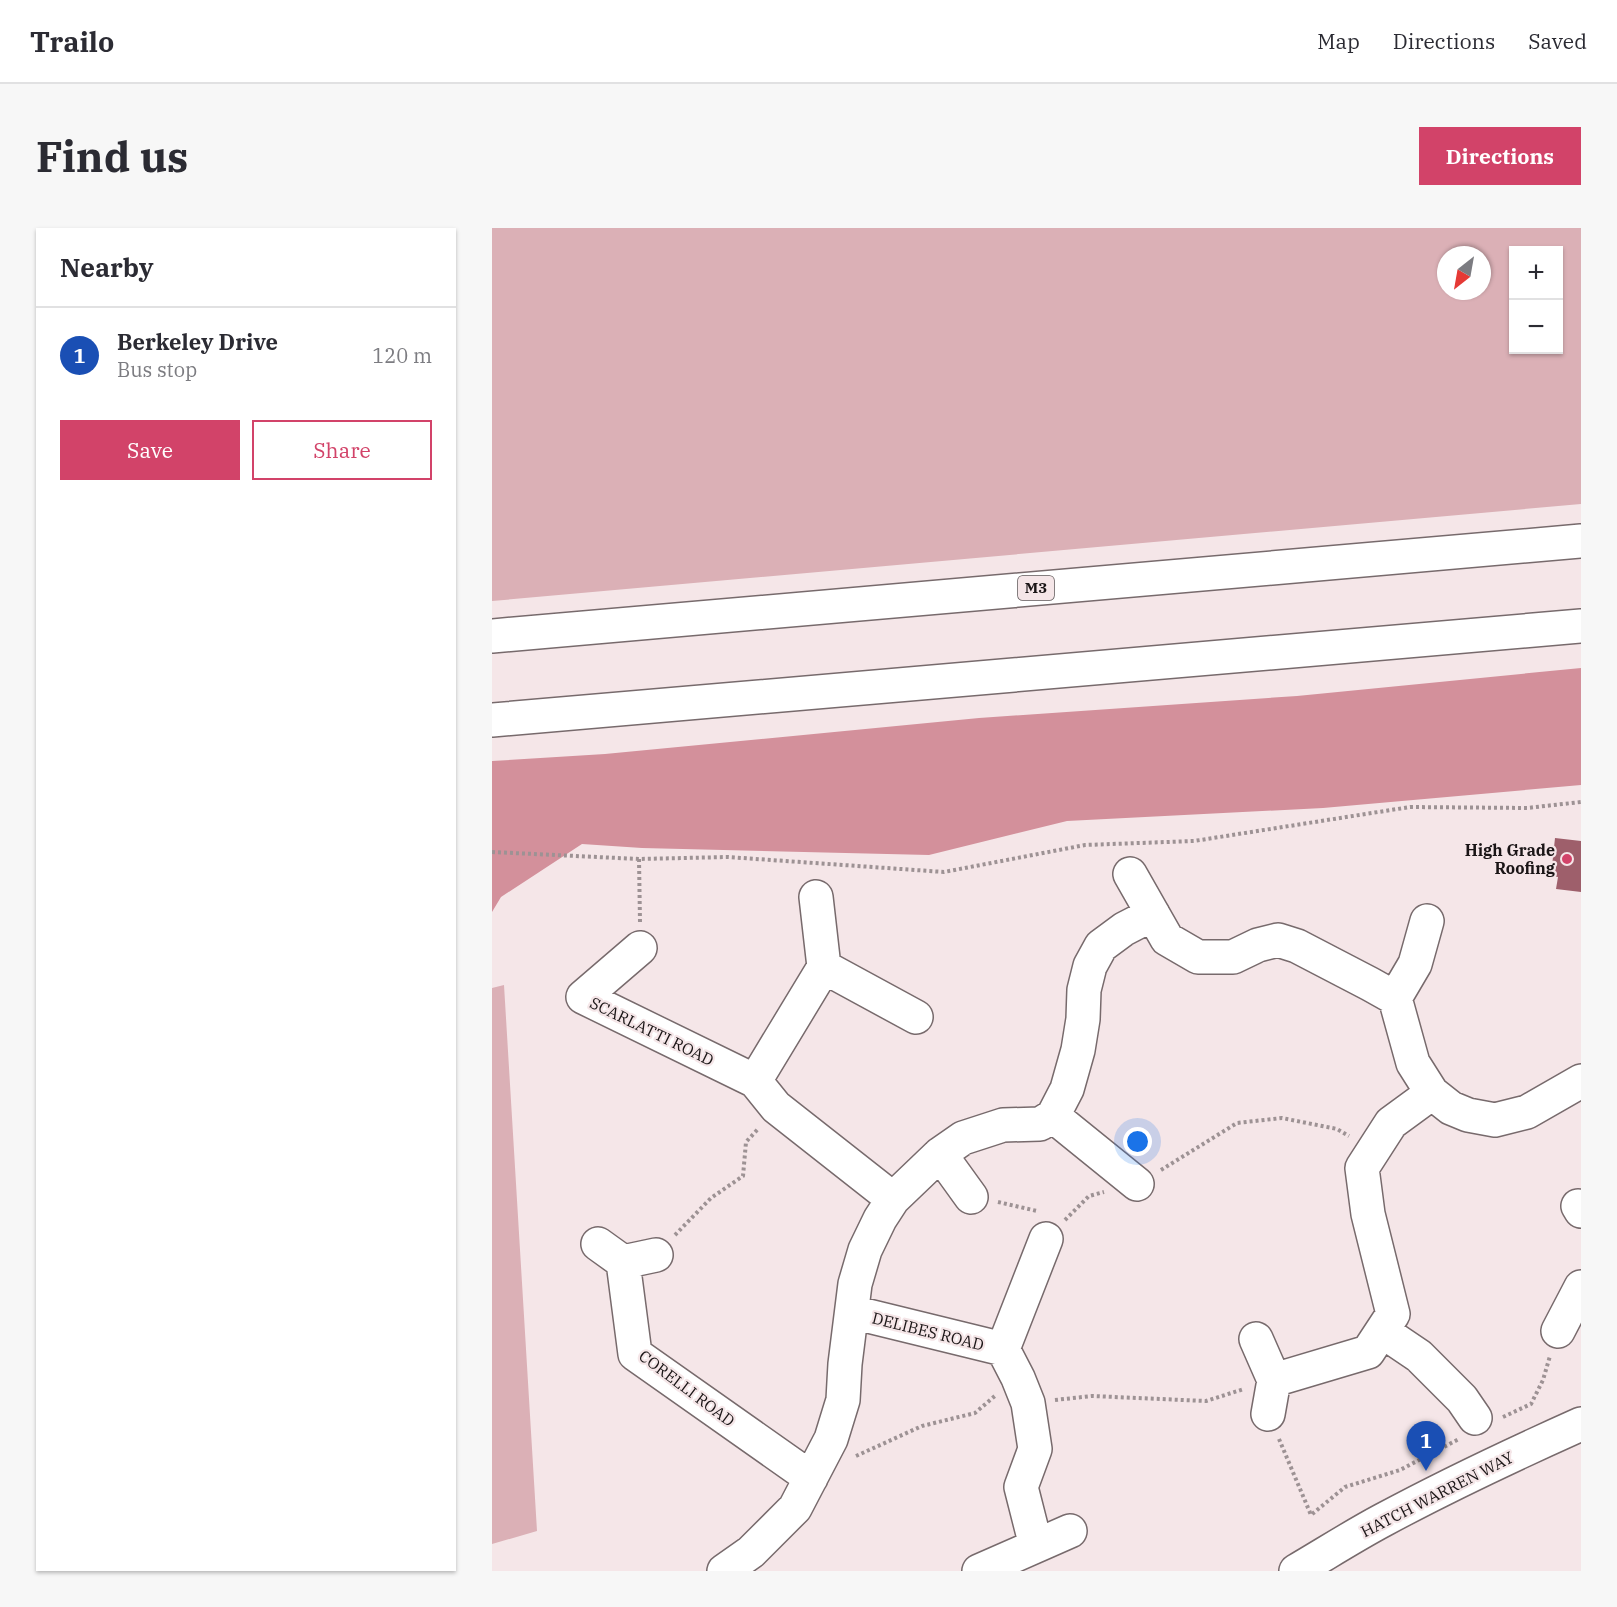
<!DOCTYPE html>
<meta charset="utf-8">
<style>
:root{--surface:#fff;--page:#f7f7f7;--text:#2b2b33;--muted:#7c7c81;--line:#e1e1e2;--accent:#d24369}
body{margin:0;font-family:"IBM Plex Serif",serif;background:var(--page);color:var(--text)}
.controls{position:absolute;right:18px;top:18px;display:grid;overflow:hidden;border-radius:0px;box-shadow:0 2px 4px #0004}
.controls button{width:54px;height:54px;display:grid;place-items:center;padding:0;border:0;border-bottom:2px solid var(--line);background:var(--surface);color:var(--text);font:30px sans-serif}
.compass{position:absolute;left:945px;top:18px;width:54px;height:54px;border-radius:50%;background:var(--surface);box-shadow:0 2px 4px #0004;rotate:211deg}
.you{position:absolute;left:646px;top:914px;width:21px;height:21px;margin:-15px;border:4px solid #fff;border-radius:50%;background:#1a73e8;box-shadow:0 0 0 9px #1a73e833}
.badge{display:grid;place-items:center;width:39px;height:39px;border-radius:50%;background:var(--accent);color:#fff;font-size:20px;font-weight:700}
.pin{position:absolute;translate:-50% -50px;filter:drop-shadow(0 2px 3px #0008)}
.pin::after{content:'';position:absolute;top:32px;width:21px;height:18px;background:inherit;clip-path:polygon(0 0,100% 0,50% 100%)}
.list{margin:0;padding:0;list-style:none}
h2{display:flex;justify-content:space-between;align-items:center;height:78px;margin:0;padding:0 24px;font-size:26px}
h2 small{font-size:20px;font-weight:400;color:var(--muted)}
.list li{display:grid;grid-template-columns:39px 1fr auto;gap:18px;align-items:center;box-sizing:border-box;height:96px;padding:0 24px;border-top:2px solid var(--line)}
.list b{display:block;font-size:22px;white-space:nowrap}
.list p{margin:0;font-size:20px;white-space:nowrap;color:var(--muted)}
.list em{font-size:20px;font-style:normal;color:var(--muted)}
.actions{display:flex;gap:12px;padding:18px 24px}
.actions a{flex:1;padding:14px 0;border:2px solid var(--accent);border-radius:0px;text-align:center;font-size:21px;color:var(--accent)}
.actions .main{background:var(--accent);color:#fff}
.map{position:relative;flex:none;width:1089px;height:1343px;overflow:hidden;border-radius:0px}
header{display:flex;align-items:center;gap:36px;box-sizing:border-box;height:84px;padding:0 30px;background:var(--surface);border-bottom:2px solid var(--line)}
header strong{font-size:28px}
nav{display:flex;gap:33px;margin-inline-start:auto;font-size:21px}
.intro{display:flex;align-items:center;justify-content:space-between;box-sizing:border-box;height:144px;padding:0 36px}
h1{margin:0;font-size:42px}
.button{padding:15px 27px;border-radius:0px;background:var(--accent);color:#fff;font-size:21px;font-weight:700}
main{display:flex;gap:36px;padding:0 36px}
aside{flex:1;background:var(--surface);border-radius:0px;box-shadow:0 2px 4px #0004}
.map>svg:first-child{display:block}
.green{fill:#dbb0b6;fill-rule:evenodd}
.forest{fill:#d3909b}
.building{fill:#9e5f6b}
.lines{fill:none;stroke-linecap:round;stroke-linejoin:round}
.minor-casing{stroke:#776a6c;stroke-width:36}
.highway-casing{stroke:#776a6c;stroke-width:36}
.path{stroke:#9d9294;stroke-width:4;stroke-dasharray:3 3;stroke-linecap:butt}
.minor{stroke:#fff;stroke-width:33}
.highway{stroke:#fff;stroke-width:33}
.poi-dot{fill:#d24369;stroke:#f5e6e8;stroke-width:2}
.labels{text-anchor:middle;stroke-width:4.5;stroke-linejoin:round;paint-order:stroke}
.shield{fill:#f5e6e8;stroke:#5c5455;stroke-width:1.5}
.shield-label{font-size:15px;font-weight:bold;fill:#1a1516}
.poi-label{font-size:16px;font-weight:bold;fill:#1a1516;stroke:#f5e6e8;text-anchor:end}
.street-label{font-size:16px;fill:#1a1516;stroke:#f5e6e8}
</style>
<header>
<strong>Trailo</strong>
<nav><a>Map</a><a>Directions</a><a>Saved</a></nav>
</header>
<div class="intro"><h1>Find us</h1><a class="button">Directions</a></div>
<main>
<aside>
<h2>Nearby<small></small></h2>
<ul class="list">
<li><span class="badge" style="background:#1a4fb4">1</span><div><b>Berkeley Drive</b><p>Bus stop</p></div><em>120 m</em></li>
</ul>
<div class="actions"><a class="main">Save</a><a>Share</a></div>
</aside>
<div class="map">
<svg width="1089" height="1343" viewBox="0 0 1089 1343">
<rect width="100%" height="100%" fill="#f5e6e8"/>
<path class="green" d="M0 0H1089V276L0 373ZM1022 22H1066V122H1022ZM954 27H990V63H954Z
M12 757 45 1303 0 1316V760Z"/>
<path class="forest" d="M1089 440V557L831 580 575 593 437 627 150 620 90 616 9 669 0 684V533L113 526 487 490 805 468Z"/>
<path class="building" d="M1063 610 1089 613V664L1064 661 1066 649 1059 648Z"/>
<g class="lines">
<g class="minor-casing">
<path id="minor" d="M638 646 675 711 706 729H741L766 717 786 712 805 718 878 756 903 770 921 835 940 865 959 880 976 887 1003 892 1035 884 1089 853
M324 669 332 739
M148 720 91 769 263 853 284 879 401 971
M903 770 923 736 935 693
M263 853 332 739 424 789
M561 888 645 956
M448 926 479 969
M1086 978 1089 983
M106 1016 131 1034
M164 1027 131 1034 143 1126 319 1250
M360 1084 511 1121 526 1150 536 1175 543 1221 529 1259 544 1318 487 1343
M890 1103 927 1128 970 1171 983 1190
M1066 1103 1089 1059
M764 1111 782 1152 776 1186
M511 1121 554 1011
M782 1152 876 1124 901 1086 876 986 870 940 899 895 940 865
M544 1318 578 1303
M232 1343 259 1324 303 1280 339 1211 351 1172 353 1136 363 1056 373 1022 388 991 401 971 448 926 471 910 511 897 548 896 561 888 575 861 586 822 591 791 592 762 598 738 609 718 632 701 661 686
M804 1343C833 1326 861 1308 891 1292 956 1257 1022 1226 1089 1196"/>
</g>
<g class="highway-casing">
<path id="highway" d="M0 408 1089 313
M0 492 1089 398"/>
</g>
<path class="path" d="M0 624 147 631 236 629 452 644 593 617 702 613 918 579 1035 580 1089 574
M147 631 148 694
M669 942 745 895 790 890 845 901 857 908
M506 974 545 983
M573 992 597 968 612 964
M183 1007 219 970 251 948 254 914 266 901
M563 1172 600 1168 714 1173 752 1161
M1011 1189 1039 1176 1051 1152 1058 1128
M787 1211 819 1287 853 1259 908 1242 967 1211
M364 1228 430 1198 483 1185 504 1167"/>
<use href="#minor" class="minor"/>
<use href="#highway" class="highway"/>
</g>
<circle class="poi-dot" cx="1075" cy="631" r="6"/>
<g class="labels">
<rect class="shield" x="526" y="348" width="36" height="24" rx="4.5"/>
<g class="shield-label">
<text x="544" y="365">M3</text>
</g>
<g class="poi-label">
<text x="1063" y="628">High Grade<tspan x="1063" dy="18">Roofing</tspan></text>
</g>
<g class="street-label">
<text transform="translate(160 803) rotate(26)" y="6">SCARLATTI ROAD</text>
<text transform="translate(436 1103) rotate(14)" y="6">DELIBES ROAD</text>
<text transform="translate(195 1160) rotate(37)" y="6">CORELLI ROAD</text>
<text transform="translate(945 1266) rotate(-27)" y="6">HATCH WARREN WAY</text>
</g>
</g>
</svg>
<div class="controls">
<button>+</button>
<button>−</button>
</div>
<svg class="compass" viewBox="-18 -18 36 36"><path d="M0-13l5 13h-10z" fill="#e53935"/><path d="M0 13l5-13h-10z" fill="#7c7c81"/></svg>
<div class="you"></div>
<div class="pin badge" style="left:934px;top:1243px;background:#1a4fb4">1</div>
</div>
</main>
